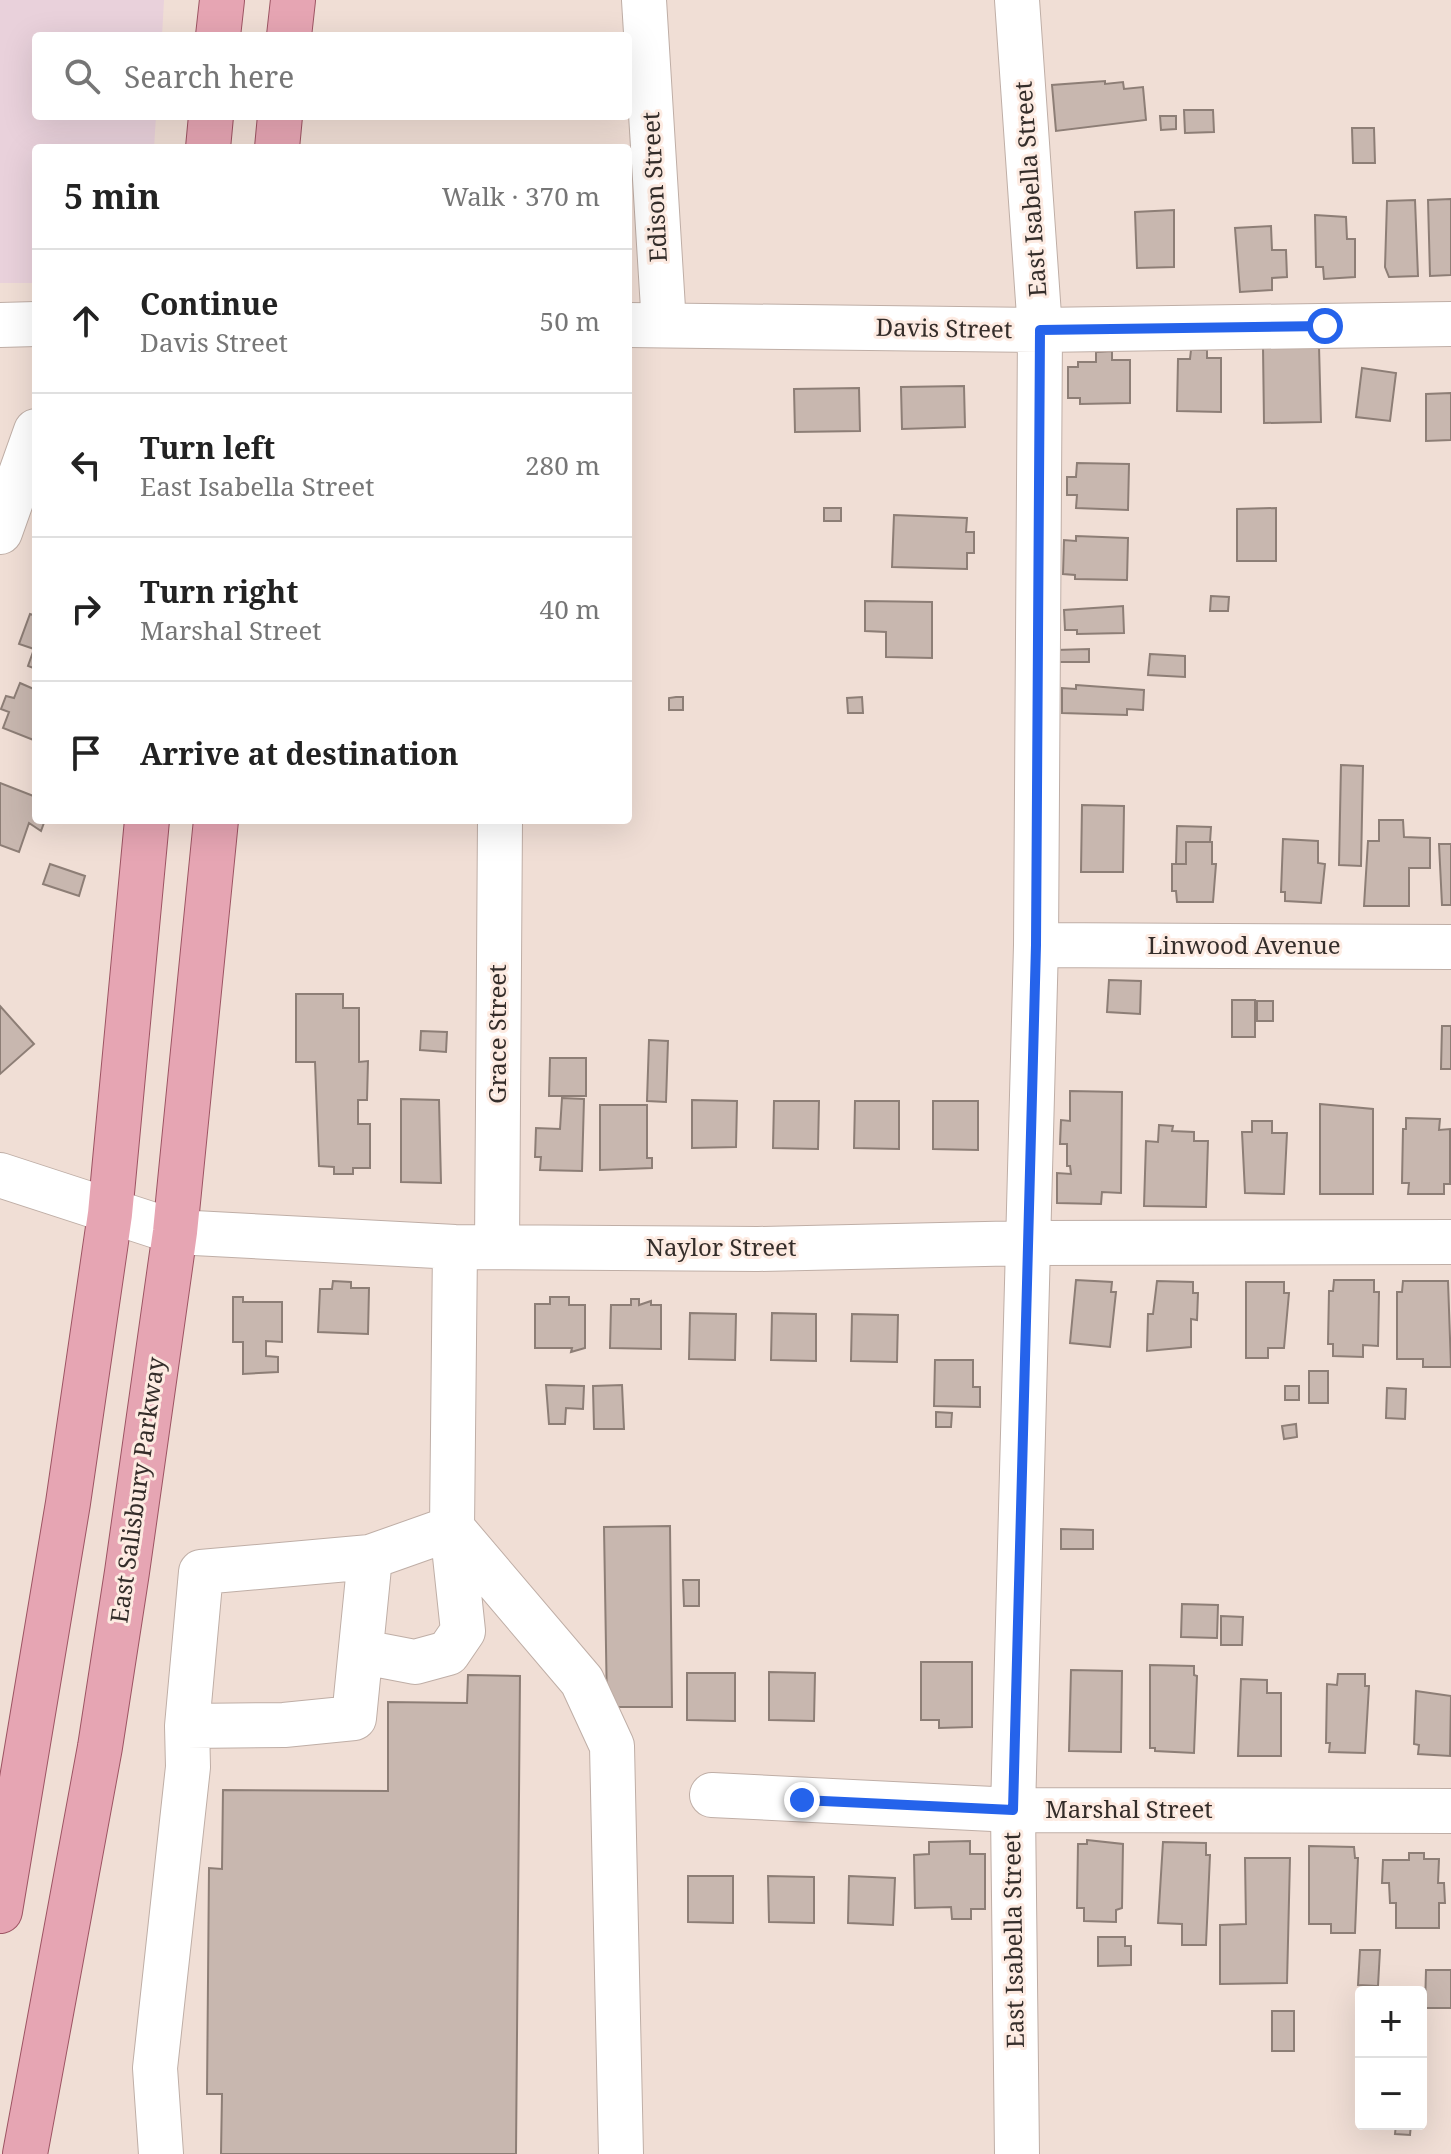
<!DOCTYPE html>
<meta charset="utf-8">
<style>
:root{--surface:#fff;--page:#f6f6f6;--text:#222;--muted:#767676;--line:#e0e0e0}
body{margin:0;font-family:"Noto Serif",serif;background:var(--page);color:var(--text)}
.controls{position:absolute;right:24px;bottom:24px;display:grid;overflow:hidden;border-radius:8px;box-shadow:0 8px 32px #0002}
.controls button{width:72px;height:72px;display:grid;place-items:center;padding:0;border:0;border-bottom:2px solid var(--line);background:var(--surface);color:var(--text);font:40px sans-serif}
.stop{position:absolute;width:24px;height:24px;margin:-18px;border:6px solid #2563eb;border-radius:50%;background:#fff}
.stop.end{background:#2563eb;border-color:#fff;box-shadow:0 2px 8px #0008}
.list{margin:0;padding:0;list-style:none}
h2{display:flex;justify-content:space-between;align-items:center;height:104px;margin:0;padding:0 32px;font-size:34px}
h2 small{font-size:26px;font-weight:400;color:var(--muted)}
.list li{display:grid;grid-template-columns:52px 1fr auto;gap:24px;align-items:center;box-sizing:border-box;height:144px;padding:0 32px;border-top:2px solid var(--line)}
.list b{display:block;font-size:30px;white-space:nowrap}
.list p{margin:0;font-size:26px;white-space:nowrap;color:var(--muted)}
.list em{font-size:26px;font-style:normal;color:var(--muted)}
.icon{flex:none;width:44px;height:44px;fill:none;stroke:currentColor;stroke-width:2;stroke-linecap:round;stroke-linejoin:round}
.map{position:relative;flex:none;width:1451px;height:2154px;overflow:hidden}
.search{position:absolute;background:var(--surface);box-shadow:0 8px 32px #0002;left:32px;top:32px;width:600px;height:88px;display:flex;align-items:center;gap:20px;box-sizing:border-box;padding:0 28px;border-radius:8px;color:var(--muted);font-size:30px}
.panel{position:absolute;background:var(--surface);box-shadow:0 8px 32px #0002;left:32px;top:144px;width:600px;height:680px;border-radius:8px}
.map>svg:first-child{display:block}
.education{fill:#e9d1db}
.building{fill:#c8b7af;stroke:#8d7e76;stroke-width:2}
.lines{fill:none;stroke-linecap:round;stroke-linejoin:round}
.minor-casing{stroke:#bfaea6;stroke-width:46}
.major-casing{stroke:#9d5463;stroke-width:46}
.minor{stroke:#fff;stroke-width:44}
.major{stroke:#e6a5b3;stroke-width:44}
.route{stroke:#2563eb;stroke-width:10}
.labels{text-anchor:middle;stroke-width:6;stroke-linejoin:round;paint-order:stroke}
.street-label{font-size:24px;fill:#342d2a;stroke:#fdebe2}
</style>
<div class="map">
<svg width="1451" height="2154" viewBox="0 0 1451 2154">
<rect width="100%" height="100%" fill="#f0ded5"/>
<path class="education" d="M0 0H164L162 36H36V116H156L154 148H36V283H0Z"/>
<path class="building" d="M1105 81V84L1123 82 1124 89 1143 87 1146 120 1056 131 1052 85Z
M1184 110H1213L1214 132 1185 133Z
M1160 116H1176V129L1161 130Z
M1352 128H1374L1375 163H1353Z
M1451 199V275L1430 276 1428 200Z
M1415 200 1418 276 1389 277 1385 267 1387 201Z
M1174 210V267L1137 268 1135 212Z
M1315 215 1346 217 1347 239H1355V277L1324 279 1323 267H1316Z
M1271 226 1272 250H1286L1287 277 1272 278V290L1240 292 1235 228Z
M1319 346 1321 422 1264 423 1263 347Z
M1191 350H1207V358H1221V412L1177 411 1178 359H1190Z
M1112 351V360H1130V403L1080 404V398H1068V367H1078V362H1096V352Z
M1362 368 1396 373 1390 421 1356 417Z
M964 386 965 427 902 429 901 387Z
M859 388 860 431 795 432 794 389Z
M1451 393V440L1426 441V394Z
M1077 463 1129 464 1128 510 1076 508 1077 495H1067V477H1076Z
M824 508H841V521H824Z
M1276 508V561H1237V509Z
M894 515 967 518 966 532H974V553H967V569L892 567Z
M1076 536 1128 538 1127 580 1075 579V575L1063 574 1064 540 1076 541Z
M1211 596 1229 597 1228 611H1210Z
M865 601 932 602V658L886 657V632L865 631Z
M1123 606 1124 633 1077 634V630H1065L1064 610Z
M30 614 36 616V669L28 666 34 649 19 644Z
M1089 649V662H1057L1056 650Z
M1150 654 1185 656V677L1148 675Z
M20 683 36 690V741L3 728 9 712 1 709 6 696 14 698Z
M1076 685 1144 690 1143 710 1127 709V715L1062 713V688L1076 689Z
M676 697H683V710H669V698Z
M862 697 863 713H848L847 698Z
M1341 765 1363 766 1361 866 1339 865Z
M0 783 36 797V820H45L41 831 29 823 19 852 0 845Z
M1082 805 1124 806 1123 872H1081Z
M1379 820H1403L1404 837 1430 838V868H1409V906H1364L1368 841H1379Z
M1177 826 1211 827 1210 842H1186V864H1176Z
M1283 839 1318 841V863L1325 864 1321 903 1285 901V892H1281Z
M1186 842H1212V864H1216L1213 902H1177L1176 891H1172V864H1186Z
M1439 844H1451V905H1442Z
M50 864 85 876 79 896 43 884Z
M1109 980 1141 981 1140 1014 1107 1012Z
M296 994H343V1008H359V1062L368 1061 367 1100H358V1124H370V1168H353V1174H334V1167L319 1166 315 1062H296Z
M1232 1000H1255V1037H1232Z
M1257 1001H1273V1021H1257Z
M0 1006 34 1044 0 1074Z
M1442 1026H1451V1069H1441Z
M421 1031 447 1032 446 1052 420 1050Z
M649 1040 668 1041 666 1102 647 1101Z
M550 1058H586V1096H549Z
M1070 1091 1122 1092 1121 1193 1102 1192 1101 1204 1057 1203V1173L1071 1174 1070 1166H1067V1144H1060L1061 1120 1070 1121Z
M562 1098 584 1099 582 1171 540 1170 541 1157H535L536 1128 560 1129Z
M401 1099 439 1100 441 1183 401 1182Z
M692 1100 737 1101 736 1147 692 1148Z
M774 1101H819L818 1149 773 1148Z
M855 1101H899V1149L854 1148Z
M933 1101H978V1150L933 1149Z
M1320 1104 1373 1109V1194H1320Z
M600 1105H647V1158H652V1168L600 1170Z
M1406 1118 1440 1119 1439 1130 1450 1129V1184H1444V1194H1408L1409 1183H1402L1403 1129H1406Z
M1252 1121H1272V1133H1287L1284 1194 1245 1193 1242 1132H1252Z
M1159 1125 1173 1126 1172 1131 1194 1132V1141H1208L1206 1207 1144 1206 1146 1141 1158 1142Z
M1076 1280 1112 1282 1111 1292H1116L1110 1347 1070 1343Z
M1334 1280H1374V1292H1379L1378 1346 1363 1345V1357L1333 1356V1344H1328L1329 1291H1333Z
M333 1281 351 1282V1288H369L368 1334 318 1332 320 1289H332Z
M1157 1281 1193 1282V1293H1198L1197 1320 1191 1319V1347L1147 1351 1148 1314H1153Z
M1403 1281H1448L1451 1367H1423V1359H1397V1292H1402Z
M1246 1282H1284V1293H1289L1284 1348H1268V1358H1246Z
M233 1297H243V1302H282V1342L266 1341V1356L278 1357V1372L243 1374V1342H233Z
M550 1297H569V1305H585V1348L571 1352 572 1348H535V1304H550Z
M631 1299H639V1305L651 1301V1305H661V1349L610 1348 611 1305H631Z
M690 1313 736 1314 735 1360 689 1359Z
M772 1313 816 1314V1361L771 1360Z
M852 1314 898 1315 897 1362 851 1361Z
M935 1360H973V1387H980V1407L934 1406Z
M1309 1371H1328V1403H1309Z
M546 1385 584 1386 583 1409 566 1408 565 1424H549Z
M622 1385 624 1429H594L593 1386Z
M1285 1386H1299V1400H1285Z
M1387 1388 1406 1389 1405 1419 1386 1418Z
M936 1412 952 1413 951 1427H936Z
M1296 1424 1297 1437 1284 1439 1282 1426Z
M670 1526 672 1707H607L604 1527Z
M1061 1529 1093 1530V1549H1061Z
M683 1580H699V1606H684Z
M1182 1604 1218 1605 1217 1638 1181 1637Z
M1221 1616 1243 1617 1242 1645H1221Z
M921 1662H972V1727L939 1728V1720H921Z
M1150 1665 1194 1666V1675L1197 1676 1194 1753 1155 1751V1748H1150Z
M1071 1670 1122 1671 1121 1752 1069 1751Z
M769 1672 815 1673 814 1721 769 1720Z
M687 1673H735V1721L687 1720Z
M1338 1674H1365V1686H1369L1365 1753 1329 1752 1330 1743H1326L1327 1684 1337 1685Z
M468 1675 520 1676 516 2154H221L222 2094H207L209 1868 222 1869 223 1790 388 1791V1702L467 1703Z
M1241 1679 1267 1680V1693H1281V1756H1238Z
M1416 1691 1451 1696 1450 1756 1418 1754 1419 1745 1414 1744Z
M1087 1840 1123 1844 1122 1908 1116 1910V1922L1084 1921V1908H1077L1078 1844H1087Z
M970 1841V1854H985V1909H971V1919H952L951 1907 915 1908 914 1855 929 1854V1842Z
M1163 1842 1206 1843V1855H1210L1206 1945H1182V1924L1158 1923Z
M1309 1846 1354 1847 1355 1858H1358L1355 1933H1331V1924H1309Z
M1409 1853H1424V1859H1439L1438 1883H1444L1445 1903H1439V1928H1396V1903H1390L1389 1883H1382L1383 1860H1409Z
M1245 1858H1290L1287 1983 1220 1984V1925L1246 1924Z
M688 1876H733V1923L688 1922Z
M768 1876 814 1877V1923L769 1922Z
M849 1876 895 1878 893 1925 848 1923Z
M1098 1937H1125V1946H1131V1965L1098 1966Z
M1360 1950H1380L1378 1986 1358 1985Z
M1426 1970H1451V2008H1425Z
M1272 2011H1294V2051H1272Z
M1396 2124H1411L1410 2135 1395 2134Z"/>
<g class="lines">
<g class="minor-casing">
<path id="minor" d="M644 0 664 325
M0 325 36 324
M628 325 1040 330 1451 324
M0 532 36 431
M1036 945 1451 947
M0 1175 175 1232 455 1247 758 1249 1030 1243 1451 1242
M497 1247 500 820
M452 1528 582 1681 612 1746 621 2154
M363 1652 415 1662 448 1653 463 1631 452 1528 455 1247
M187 1726 284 1725 354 1718 370 1557
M712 1795 1013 1810 1451 1811
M161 2154 155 2068 188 1767 187 1726 201 1572 370 1557 452 1528
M1017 2154 1013 1810 1036 945 1040 330 1017 0"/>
</g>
<g class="major-casing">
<path id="major" d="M218 36 222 0
M289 36 293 0
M208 148 211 116
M277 148 280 116
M0 1911 68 1503 110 1214 147 820
M25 2154 100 1747 127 1572 175 1232 216 820"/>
</g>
<use href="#minor" class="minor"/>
<use href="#major" class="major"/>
</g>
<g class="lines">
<path class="route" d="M802 1800 1013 1810 1036 945 1040 330 1325 326"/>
</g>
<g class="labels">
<g class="street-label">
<text transform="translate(655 187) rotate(-93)" y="8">Edison Street</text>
<text transform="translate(1031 189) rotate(-94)" y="8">East Isabella Street</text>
<text transform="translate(944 329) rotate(1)" y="8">Davis Street</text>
<text x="1244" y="954">Linwood Avenue</text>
<text transform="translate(498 1034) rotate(-90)" y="8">Grace Street</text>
<text x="721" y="1256">Naylor Street</text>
<text transform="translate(138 1490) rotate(-82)" y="8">East Salisbury Parkway</text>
<text x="1129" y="1818">Marshal Street</text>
<text transform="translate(1014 1940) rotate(-91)" y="8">East Isabella Street</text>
</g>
</g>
</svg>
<div class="controls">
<button>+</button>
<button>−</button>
</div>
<div class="stop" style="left:1325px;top:326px"></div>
<div class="stop end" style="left:802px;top:1800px"></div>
<div class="search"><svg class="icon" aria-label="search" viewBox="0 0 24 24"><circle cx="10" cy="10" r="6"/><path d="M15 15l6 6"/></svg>Search here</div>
<section class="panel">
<h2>5 min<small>Walk · 370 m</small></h2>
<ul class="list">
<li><svg class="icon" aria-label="ahead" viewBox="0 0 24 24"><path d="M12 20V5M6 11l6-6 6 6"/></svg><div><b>Continue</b><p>Davis Street</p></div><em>50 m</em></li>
<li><svg class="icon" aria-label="left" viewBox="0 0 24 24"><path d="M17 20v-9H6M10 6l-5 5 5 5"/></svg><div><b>Turn left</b><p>East Isabella Street</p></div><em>280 m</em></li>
<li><svg class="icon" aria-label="right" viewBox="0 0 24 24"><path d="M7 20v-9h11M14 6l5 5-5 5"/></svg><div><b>Turn right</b><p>Marshal Street</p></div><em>40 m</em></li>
<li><svg class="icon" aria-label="arrive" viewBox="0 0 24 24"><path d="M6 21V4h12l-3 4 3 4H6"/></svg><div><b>Arrive at destination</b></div></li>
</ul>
</section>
</div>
